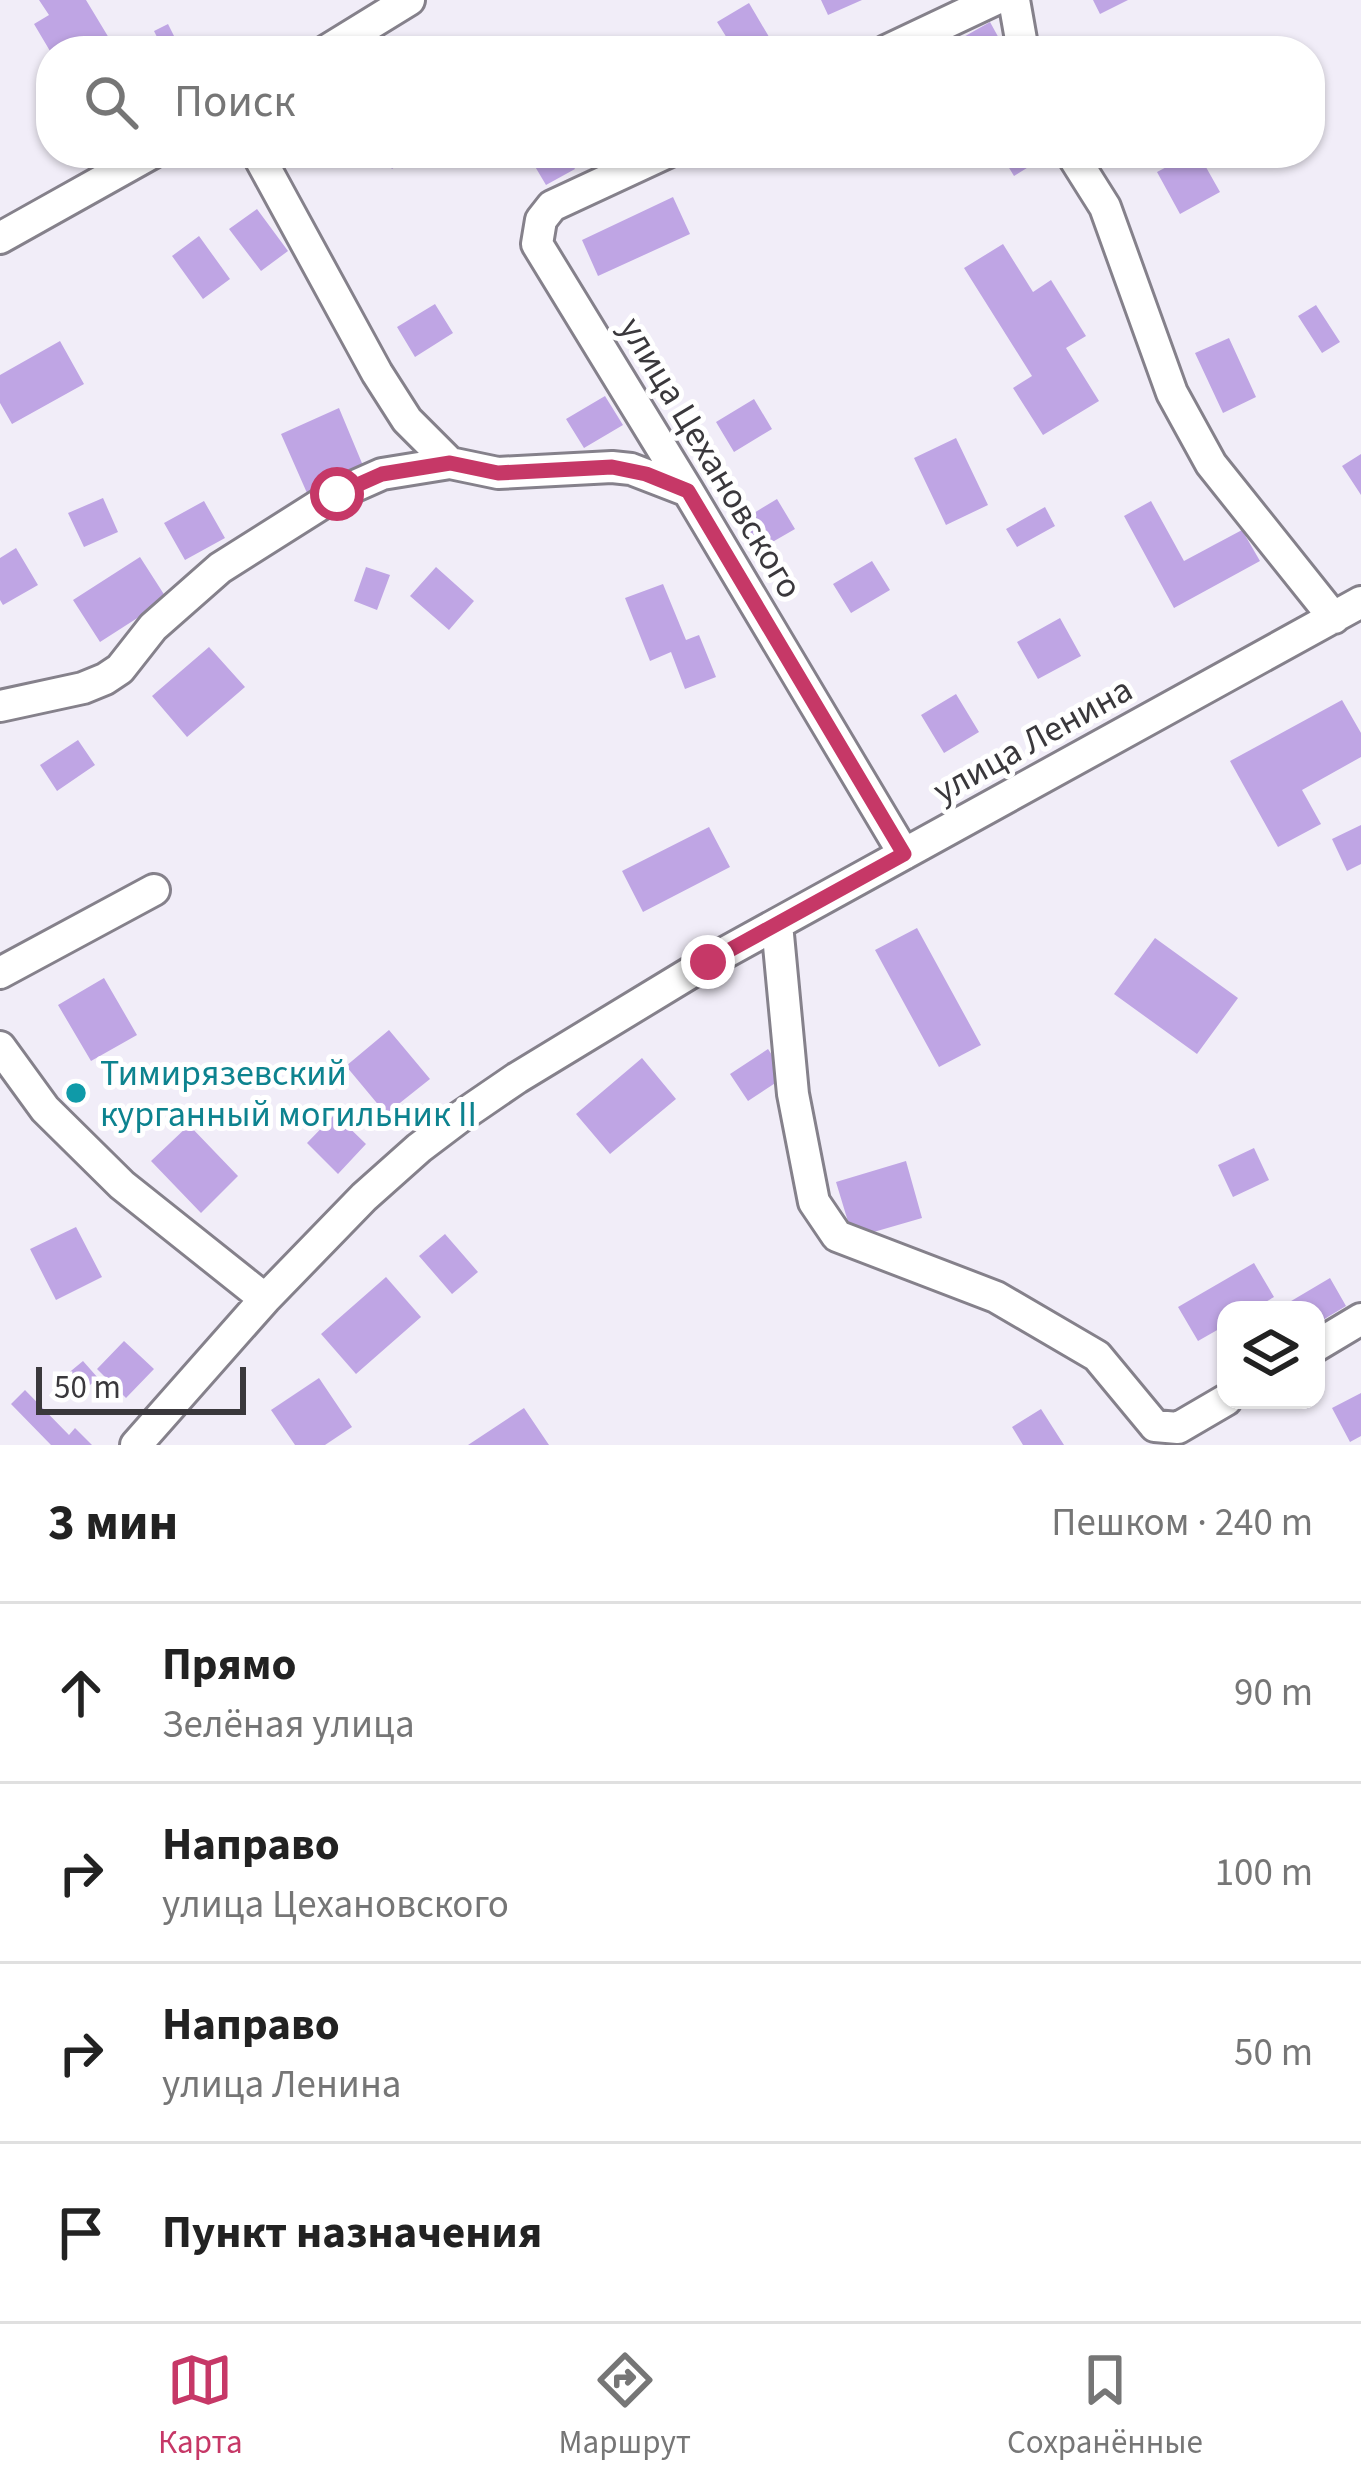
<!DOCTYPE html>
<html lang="ru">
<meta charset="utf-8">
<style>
:root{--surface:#fff;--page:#f6f6f6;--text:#222;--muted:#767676;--line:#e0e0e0;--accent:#c63867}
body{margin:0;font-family:"Source Sans 3",sans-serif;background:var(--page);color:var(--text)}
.controls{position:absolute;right:36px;bottom:36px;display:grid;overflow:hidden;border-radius:24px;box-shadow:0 3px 9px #0004}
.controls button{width:108px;height:108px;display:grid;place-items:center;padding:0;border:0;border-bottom:3px solid var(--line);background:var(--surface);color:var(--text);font:60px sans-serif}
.scale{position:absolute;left:36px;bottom:30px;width:210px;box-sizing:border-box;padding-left:12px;border:6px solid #3a383c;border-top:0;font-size:33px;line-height:42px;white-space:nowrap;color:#3a383c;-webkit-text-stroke:9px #fff;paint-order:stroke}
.stop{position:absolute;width:36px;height:36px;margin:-27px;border:9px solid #c63867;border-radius:50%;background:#fff}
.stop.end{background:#c63867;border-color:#fff;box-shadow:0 3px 12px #0008}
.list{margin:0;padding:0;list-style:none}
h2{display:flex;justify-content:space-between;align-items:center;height:156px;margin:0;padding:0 48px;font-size:51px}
h2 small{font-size:39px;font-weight:400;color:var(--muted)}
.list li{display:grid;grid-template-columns:78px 1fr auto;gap:36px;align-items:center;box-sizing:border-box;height:180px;padding:0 48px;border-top:3px solid var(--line)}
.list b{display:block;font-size:45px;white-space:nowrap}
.list p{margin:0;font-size:39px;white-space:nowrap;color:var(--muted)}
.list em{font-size:39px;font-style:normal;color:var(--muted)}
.icon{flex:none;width:66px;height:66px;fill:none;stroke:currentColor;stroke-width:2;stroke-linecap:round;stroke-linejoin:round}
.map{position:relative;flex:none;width:1361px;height:1445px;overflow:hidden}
.search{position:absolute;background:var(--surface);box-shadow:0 3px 9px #0004;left:36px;right:36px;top:36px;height:132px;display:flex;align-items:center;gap:30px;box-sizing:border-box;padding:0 42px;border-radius:48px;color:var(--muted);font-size:45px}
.sheet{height:876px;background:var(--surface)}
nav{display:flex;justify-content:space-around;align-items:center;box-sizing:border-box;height:168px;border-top:3px solid var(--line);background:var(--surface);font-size:33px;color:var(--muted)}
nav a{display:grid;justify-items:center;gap:6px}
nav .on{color:var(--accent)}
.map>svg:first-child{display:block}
.building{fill:#bfa5e4}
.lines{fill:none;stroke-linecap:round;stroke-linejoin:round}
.minor-casing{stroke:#85818b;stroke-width:36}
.minor{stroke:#fff;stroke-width:30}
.route{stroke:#c63867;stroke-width:15}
.culture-dot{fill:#0f9aa8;stroke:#fff;stroke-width:4.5}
.labels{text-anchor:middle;stroke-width:10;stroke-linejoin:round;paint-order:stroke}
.street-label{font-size:36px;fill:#3a383c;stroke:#fff}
.culture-label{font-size:36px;fill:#0d838f;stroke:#fff;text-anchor:start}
</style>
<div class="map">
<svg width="1361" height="1445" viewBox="0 0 1361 1445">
<rect width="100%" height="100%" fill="#f1edf8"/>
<path class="building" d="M39 0H86L115 48 109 51H80L76 44 65 51H50L34 24 49 15Z
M821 0H862L828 15Z
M1093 0H1128L1100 14Z
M749 3 775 47 768 51H735L717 22Z
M990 22 1006 51H939Z
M168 24 180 48 175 51H164L154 31Z
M380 153H413L392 169Z
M527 153H566L575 169 546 185Z
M913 153H948L921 168Z
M1000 153H1051L1014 176Z
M1193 153H1198L1220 192 1180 214 1157 172Z
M673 197 690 234 598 276 582 240Z
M257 209 288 251 261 271 229 229Z
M199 236 230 279 203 299 172 256Z
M1003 244 1033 292 1051 280 1086 336 1066 348 1099 401 1043 435 1013 388 1032 376 964 268Z
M435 304 453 333 415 357 397 327Z
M1316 305 1340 342 1322 353 1298 316Z
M1229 338 1256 397 1223 413 1195 353Z
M60 341 84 384 12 424 0 403V375Z
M605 396 623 425 584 448 566 419Z
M754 399 772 429 734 452 716 422Z
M339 408 364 468 307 493 281 434Z
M956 438 988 505 946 525 914 458Z
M1361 454V495L1342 466Z
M103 498 118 532 84 547 68 513Z
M777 499 795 529 757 551 739 522Z
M204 501 225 538 185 560 164 523Z
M1151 501 1184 561 1242 530 1260 561 1174 608 1124 516Z
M1045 507 1055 526 1017 547 1006 529Z
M16 548 38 585 3 605 0 600V558Z
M140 557 167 599 100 642 73 600Z
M872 561 890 590 851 613 833 584Z
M366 567 390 575 377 610 354 601Z
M436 567 474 601 449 630 410 596Z
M663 584 686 640 699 635 716 677 685 689 671 652 650 661 625 598Z
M1060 618 1081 656 1038 679 1017 642Z
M209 647 245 687 187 737 152 696Z
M956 694 979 732 944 753 921 715Z
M1342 700 1361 733V757L1302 790 1321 824 1278 847 1230 761Z
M78 740 95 765 57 791 40 765Z
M1361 825V864L1347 871 1332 839Z
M709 827 730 867 643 912 622 871Z
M917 928 981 1045 939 1067 875 950Z
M1155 938 1238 998 1197 1054 1114 994Z
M104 978 137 1035 91 1061 58 1005Z
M389 1030 430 1079 386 1114 346 1066Z
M768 1049 786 1076 748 1101 730 1074Z
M642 1058 676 1099 610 1154 576 1114Z
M335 1114 366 1144 338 1174 307 1143Z
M189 1125 238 1176 201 1213 151 1161Z
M1254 1148 1269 1180 1233 1197 1218 1165Z
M906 1161 922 1218 853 1238 836 1182Z
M76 1227 102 1277 56 1300 30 1249Z
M445 1234 478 1272 452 1294 419 1256Z
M1254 1263 1274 1297 1252 1310H1226V1325L1198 1341 1178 1307Z
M386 1277 421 1317 356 1374 321 1334Z
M1330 1278 1346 1306 1316 1324V1310H1276Z
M124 1341 154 1369 126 1398 97 1369Z
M83 1361 98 1378 75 1398 60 1380Z
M319 1378 352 1427 325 1445H295L271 1410Z
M25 1390 69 1435 75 1428 92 1445H51L11 1404Z
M1361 1393V1436L1350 1442 1332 1408Z
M524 1408 549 1445H468Z
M1041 1409 1064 1445H1023L1012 1427Z"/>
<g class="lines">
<g class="minor-casing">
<path id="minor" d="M1014 0 1023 51
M326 51 409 0
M886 51 994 0
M257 153 377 373 407 420 450 463
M666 153 552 206 541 220 537 244 688 491 904 854
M1071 153 1105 207 1172 393 1211 464 1334 618
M0 238 152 153
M0 706 83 688 105 679 120 669 153 627 220 568 337 494 382 474 450 463 498 473 612 467 631 469 688 491
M777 924 793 1094 814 1202 837 1236 996 1297 1097 1356 1155 1426
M0 973 154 890
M0 1047 45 1109 122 1185 265 1299
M1316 1346 1361 1319
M1155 1426 1178 1428 1226 1400
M136 1445 265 1299 364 1197 419 1148 460 1117 517 1078 708 962 1361 602"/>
</g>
<use href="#minor" class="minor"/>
</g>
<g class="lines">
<path class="route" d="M337 494 382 474 450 463 498 473 612 467 646 474 688 491 904 854 708 962"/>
</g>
<circle class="culture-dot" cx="76" cy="1093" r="12"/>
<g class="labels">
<g class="street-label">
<text transform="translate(712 457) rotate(59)" y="13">улица Цехановского</text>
<text transform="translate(1032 739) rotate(-29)" y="13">улица Ленина</text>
</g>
<g class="culture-label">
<text x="100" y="1085">Тимирязевский<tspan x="100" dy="41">курганный могильник II</tspan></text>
</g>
</g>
</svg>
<div class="controls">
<button><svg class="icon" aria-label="layers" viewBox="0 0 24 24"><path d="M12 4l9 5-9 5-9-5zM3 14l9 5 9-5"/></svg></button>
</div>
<div class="scale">50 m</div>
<div class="stop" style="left:337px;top:494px"></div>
<div class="stop end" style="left:708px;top:962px"></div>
<div class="search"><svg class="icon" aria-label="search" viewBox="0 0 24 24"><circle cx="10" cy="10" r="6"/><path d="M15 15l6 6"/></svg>Поиск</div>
</div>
<section class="sheet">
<h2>3 мин<small>Пешком · 240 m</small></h2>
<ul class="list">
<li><svg class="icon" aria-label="ahead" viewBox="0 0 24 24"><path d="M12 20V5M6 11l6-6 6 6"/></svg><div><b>Прямо</b><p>Зелёная улица</p></div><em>90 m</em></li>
<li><svg class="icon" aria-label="right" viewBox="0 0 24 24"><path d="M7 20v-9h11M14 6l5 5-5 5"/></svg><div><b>Направо</b><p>улица Цехановского</p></div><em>100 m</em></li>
<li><svg class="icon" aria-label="right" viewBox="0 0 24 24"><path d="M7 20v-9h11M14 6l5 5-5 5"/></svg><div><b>Направо</b><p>улица Ленина</p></div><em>50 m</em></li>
<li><svg class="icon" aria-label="arrive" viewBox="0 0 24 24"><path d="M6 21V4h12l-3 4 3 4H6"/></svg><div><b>Пункт назначения</b></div></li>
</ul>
</section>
<nav>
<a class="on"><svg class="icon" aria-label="map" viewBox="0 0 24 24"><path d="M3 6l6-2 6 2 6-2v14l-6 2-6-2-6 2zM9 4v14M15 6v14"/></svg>Карта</a>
<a><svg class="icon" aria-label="directions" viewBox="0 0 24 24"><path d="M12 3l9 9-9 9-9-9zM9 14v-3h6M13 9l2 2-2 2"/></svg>Маршрут</a>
<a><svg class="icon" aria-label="saved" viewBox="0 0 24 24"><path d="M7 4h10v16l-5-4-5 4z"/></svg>Сохранённые</a>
</nav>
